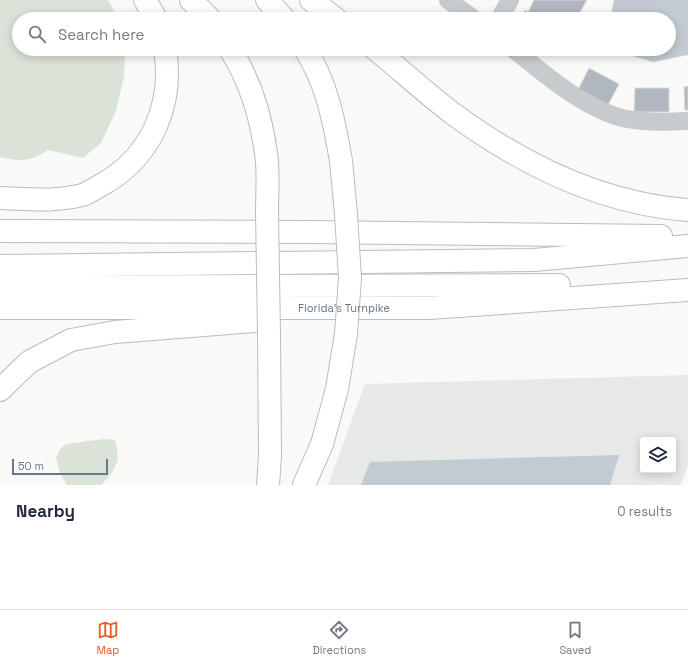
<!DOCTYPE html>
<style>
:root{--surface:#fff;--page:#f2f2f3;--text:#1f2937;--muted:#747a83;--line:#e0e1e3;--accent:#eb5c25}
body{margin:0;font-family:"Space Grotesk",sans-serif;background:var(--page);color:var(--text)}
.controls{position:absolute;right:12px;bottom:12px;display:grid;overflow:hidden;border-radius:4px;box-shadow:0 2px 10px #0003}
.controls button{width:36px;height:36px;display:grid;place-items:center;padding:0;border:0;border-bottom:1px solid var(--line);background:var(--surface);color:var(--text);font:20px sans-serif}
.scale{position:absolute;left:12px;bottom:10px;width:96px;box-sizing:border-box;padding-left:4px;border:2px solid #677889;border-top:0;font-size:11px;line-height:14px;white-space:nowrap;color:#677889;-webkit-text-stroke:3px #fff;paint-order:stroke}
.list{margin:0;padding:0;list-style:none}
h2{display:flex;justify-content:space-between;align-items:center;height:52px;margin:0;padding:0 16px;font-size:17px}
h2 small{font-size:13px;font-weight:400;color:var(--muted)}
.icon{flex:none;width:22px;height:22px;fill:none;stroke:currentColor;stroke-width:2;stroke-linecap:round;stroke-linejoin:round}
.map{position:relative;flex:none;width:688px;height:485px;overflow:hidden}
.search{position:absolute;background:var(--surface);box-shadow:0 2px 10px #0003;left:12px;right:12px;top:12px;height:44px;display:flex;align-items:center;gap:10px;box-sizing:border-box;padding:0 14px;border-radius:22px;color:var(--muted);font-size:15px}
.sheet{height:124px;background:var(--surface)}
nav{display:flex;justify-content:space-around;align-items:center;box-sizing:border-box;height:56px;border-top:1px solid var(--line);background:var(--surface);font-size:11px;color:var(--muted)}
nav a{display:grid;justify-items:center;gap:2px}
nav .on{color:var(--accent)}
.map>svg:first-child{display:block}
.built{fill:#e7e8e8;fill-rule:evenodd}
.green{fill:#dbe2d8}
.water{fill:#c2cbd1}
.building{fill:#b0b7be;stroke:#dbdbd9}
.lines{fill:none;stroke-linecap:round;stroke-linejoin:round}
.highway-casing{stroke:#b9bdc0;stroke-width:24}
.minor{stroke:#c7cbce;stroke-width:18}
.highway{stroke:#fff;stroke-width:22}
.highway-bridge-casing{stroke:#b9bdc0;stroke-width:24;stroke-linecap:butt}
.highway-bridge{stroke:#fff;stroke-width:22}
.labels{text-anchor:middle;stroke-width:4;stroke-linejoin:round;paint-order:stroke}
.street-label{font-size:11px;fill:#677889;stroke:#fff}
</style>
<div class="map">
<svg width="688" height="485" viewBox="0 0 688 485">
<rect width="100%" height="100%" fill="#f9f9f7"/>
<path class="built" d="M688 375V465L681 485H328L365 384ZM643 440H673V470H643Z"/>
<path class="green" d="M0 0H108L118 19H19V49H125L124 76 116 111 101 143 83 158 48 150C29 162 22 162 0 157Z
M104 439 115 440C121 461 116 470 101 485H67L60 473 56 458 60 449 66 444Z"/>
<path class="water" d="M614 0H688V55L653 62 619 52 616 49H669V19H610Z
M619 455 610 485H361L370 462Z"/>
<path class="building" d="M534 0H587L580 12 582 13 578 19H519L525 10 528 12Z
M589 68 619 84 608 105 578 90Z
M688 86V110H685L684 87Z
M635 88H669V112H634Z"/>
<g class="lines">
<g class="highway-casing">
<g id="highway">
<path d="M145 0 156 19"/>
<path d="M191 0 210 19"/>
<path d="M267 0 284 19"/>
<path d="M311 0 336 19"/>
<path d="M230 49C250 80 261 117 266 153 269 172 267 193 267 212"/>
<path d="M305 49C327 83 334 121 341 161"/>
<path d="M375 49C401 70 426 93 452 113 520 163 602 204 688 210"/>
<path d="M0 198C27 199 56 202 82 195 89 193 97 187 103 184 152 156 174 104 165 49"/>
<path d="M0 231 309 232 661 236"/>
<path d="M0 266 534 260 688 246"/>
<path d="M0 287 559 285"/>
<path id="s1" d="M0 308H429L688 290"/>
<path d="M0 390 29 362 71 340 115 332 254 321"/>
<path d="M268 485 270 456 269 334"/>
<path d="M304 485 322 444 337 389 346 334"/>
</g>
</g>
<path class="minor" d="M448 0 474 19
M499 19 510 0
M513 49C545 74 576 102 615 116 637 123 666 122 688 121"/>
<use href="#highway" class="highway"/>
<g class="highway-bridge-casing">
<path id="highway-bridge" d="M341 161 346 214 350 278 346 334
M267 212 269 334"/>
</g>
<use href="#highway-bridge" class="highway-bridge"/>
</g>
<g class="labels">
<g class="street-label">
<text dy="4" stroke="none"><textPath href="#s1" startOffset="344">Florida's Turnpike</textPath></text>
</g>
</g>
</svg>
<div class="controls">
<button><svg class="icon" aria-label="layers" viewBox="0 0 24 24"><path d="M12 4l9 5-9 5-9-5zM3 14l9 5 9-5"/></svg></button>
</div>
<div class="scale">50 m</div>
<div class="search"><svg class="icon" aria-label="search" viewBox="0 0 24 24"><circle cx="10" cy="10" r="6"/><path d="M15 15l6 6"/></svg>Search here</div>
</div>
<section class="sheet">
<h2>Nearby<small>0 results</small></h2>
<ul class="list">
</ul>
</section>
<nav>
<a class="on"><svg class="icon" aria-label="map" viewBox="0 0 24 24"><path d="M3 6l6-2 6 2 6-2v14l-6 2-6-2-6 2zM9 4v14M15 6v14"/></svg>Map</a>
<a><svg class="icon" aria-label="directions" viewBox="0 0 24 24"><path d="M12 3l9 9-9 9-9-9zM9 14v-3h6M13 9l2 2-2 2"/></svg>Directions</a>
<a><svg class="icon" aria-label="saved" viewBox="0 0 24 24"><path d="M7 4h10v16l-5-4-5 4z"/></svg>Saved</a>
</nav>
